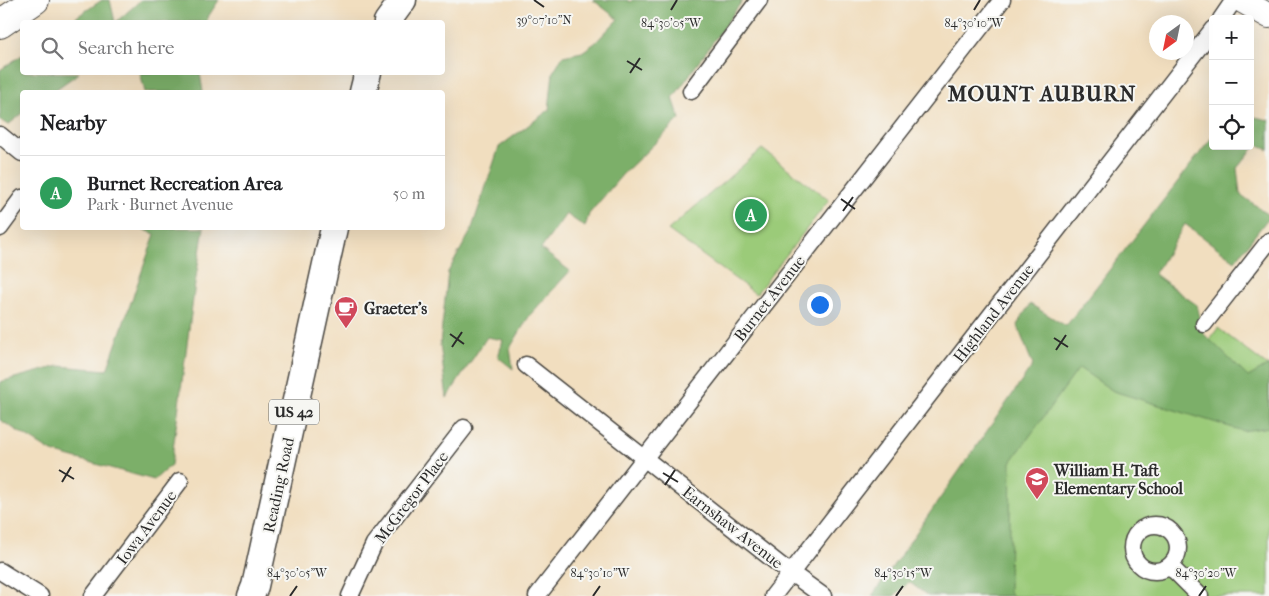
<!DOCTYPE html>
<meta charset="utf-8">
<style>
:root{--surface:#fff;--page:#f2f2f2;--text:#202124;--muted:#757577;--line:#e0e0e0;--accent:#7c3aed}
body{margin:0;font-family:"IM FELL French Canon",serif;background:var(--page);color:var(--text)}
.controls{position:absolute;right:15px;top:15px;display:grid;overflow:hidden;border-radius:5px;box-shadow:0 5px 20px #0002}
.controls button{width:45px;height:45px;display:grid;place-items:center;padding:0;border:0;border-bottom:1px solid var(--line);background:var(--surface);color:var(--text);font:25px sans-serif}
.compass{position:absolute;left:1149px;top:15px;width:45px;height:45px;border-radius:50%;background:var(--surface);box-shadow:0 5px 20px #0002;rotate:213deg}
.you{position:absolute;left:819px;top:304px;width:18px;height:18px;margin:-12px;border:4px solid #fff;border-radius:50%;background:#1a73e8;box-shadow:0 0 0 8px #1a73e833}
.badge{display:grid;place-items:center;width:32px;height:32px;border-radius:50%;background:var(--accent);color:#fff;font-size:16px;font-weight:700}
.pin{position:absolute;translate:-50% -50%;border:2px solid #fff;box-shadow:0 1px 5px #0006}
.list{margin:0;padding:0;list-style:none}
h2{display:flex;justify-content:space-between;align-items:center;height:65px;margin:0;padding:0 20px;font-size:21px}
h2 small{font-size:16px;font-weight:400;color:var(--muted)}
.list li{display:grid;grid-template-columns:32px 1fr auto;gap:15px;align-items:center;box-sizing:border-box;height:75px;padding:0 20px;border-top:1px solid var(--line)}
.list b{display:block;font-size:19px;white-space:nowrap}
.list p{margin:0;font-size:16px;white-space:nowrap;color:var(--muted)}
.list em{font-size:16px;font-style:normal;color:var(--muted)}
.icon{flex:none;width:28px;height:28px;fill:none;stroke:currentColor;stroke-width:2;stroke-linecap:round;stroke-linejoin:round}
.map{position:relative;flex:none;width:1269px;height:596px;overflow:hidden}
.search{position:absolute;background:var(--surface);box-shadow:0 5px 20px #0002;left:20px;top:20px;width:425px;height:55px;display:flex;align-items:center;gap:12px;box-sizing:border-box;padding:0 18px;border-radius:5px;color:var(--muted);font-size:19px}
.panel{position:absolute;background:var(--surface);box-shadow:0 5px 20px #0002;left:20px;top:90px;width:425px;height:140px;border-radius:5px}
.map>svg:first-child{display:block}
.green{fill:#9bcb79;stroke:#637b52}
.forest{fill:#7caf69;stroke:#546d4a}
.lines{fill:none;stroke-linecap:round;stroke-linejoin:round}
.street-casing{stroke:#494641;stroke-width:19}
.secondary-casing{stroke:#494641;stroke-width:26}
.primary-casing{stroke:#494641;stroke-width:29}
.highway-casing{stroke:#494641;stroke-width:30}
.street{stroke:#fff;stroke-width:16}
.secondary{stroke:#fff;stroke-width:24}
.primary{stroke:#fff;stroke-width:26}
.highway{stroke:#fff;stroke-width:28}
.ticks{fill:none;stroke:#2b2b2b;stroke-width:2}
.labels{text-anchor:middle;stroke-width:4;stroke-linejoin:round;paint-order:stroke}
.shield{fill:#f6f6f2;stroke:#686867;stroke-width:1}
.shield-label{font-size:15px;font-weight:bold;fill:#2b2b2b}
.street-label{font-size:16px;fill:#2b2b2b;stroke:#f6f6f2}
.poi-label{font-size:16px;font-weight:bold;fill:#2b2b2b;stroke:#f6f6f2;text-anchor:start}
.district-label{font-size:21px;font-weight:bold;letter-spacing:1px;fill:#2b2b2b;stroke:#f6f6f2}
.ticks-label{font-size:12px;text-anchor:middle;fill:#2b2b2b;stroke:#f6f6f2;stroke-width:4;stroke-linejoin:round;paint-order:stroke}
</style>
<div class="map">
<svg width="1269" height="596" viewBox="0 0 1269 596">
<rect width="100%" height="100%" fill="#f6f6f2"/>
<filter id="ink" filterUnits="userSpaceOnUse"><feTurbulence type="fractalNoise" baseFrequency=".02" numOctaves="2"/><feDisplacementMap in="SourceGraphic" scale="10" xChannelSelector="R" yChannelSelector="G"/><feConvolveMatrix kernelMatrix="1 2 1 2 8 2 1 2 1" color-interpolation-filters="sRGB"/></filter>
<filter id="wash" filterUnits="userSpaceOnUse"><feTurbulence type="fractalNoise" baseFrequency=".0096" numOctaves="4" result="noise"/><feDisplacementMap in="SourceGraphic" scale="20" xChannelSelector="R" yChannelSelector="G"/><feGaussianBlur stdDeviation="1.12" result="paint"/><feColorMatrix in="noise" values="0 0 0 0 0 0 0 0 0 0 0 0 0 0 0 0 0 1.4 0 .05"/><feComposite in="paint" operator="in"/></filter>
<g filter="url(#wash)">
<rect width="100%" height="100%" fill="#f1debf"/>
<path class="green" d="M762 149 829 200 756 294 668 230Z
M1146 267 1197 306 1170 395 1218 328 1269 367V596H976L925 555Z"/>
<path class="forest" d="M102 0H110L115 22H69Z
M141 0H219L208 17 207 22H116Z
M593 0H627L630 2 632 0H743L673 98 680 119 622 175 589 214 585 227 566 214 541 249 570 271 530 315 510 348 513 369 498 357 503 340 487 337 447 398 440 344 448 272 471 231 499 147 549 110 553 72 563 56 582 52 595 43 618 19Z
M22 55V72L79 73 52 92H22V114L8 125 0 120V70Z
M140 73H200L203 92H145Z
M1250 116 1269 120V150L1257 144 1237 168 1240 194 1269 215V217L1235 261 1185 224 1154 275 1197 305 1204 334 1248 377 1269 365V427L1243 431 1113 391 1079 368 1011 462 1009 592 1013 596H928L909 582 894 596H872L1033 365 1017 325 1030 304 1066 326 1213 136V146H1250Z
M140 228H204L195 284 171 465 154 480 52 452 0 420V382L59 366 107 370 155 234Z"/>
</g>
<g filter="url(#ink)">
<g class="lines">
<g class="street-casing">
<path id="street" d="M1221 19 1234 0
M691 91 759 0
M0 135 22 153
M0 228 22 198
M1204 324 1269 241
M526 365 780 565 823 596
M1132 548a23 23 0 1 1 46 0a23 23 0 1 1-46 0Z
M1168 567 1175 571 1200 596
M0 571 40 596
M93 596 180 481
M350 596 374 544 464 428
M537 596 1002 0
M773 596 1213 29"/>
</g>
<g class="secondary-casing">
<path id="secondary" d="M1241 0 1269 16"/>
</g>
<g class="primary-casing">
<path id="primary" d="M387 22 403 0
M363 92 368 72
M251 596 255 586 334 228"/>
</g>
<g class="highway-casing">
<path id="highway" d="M0 24 35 0"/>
</g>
<use href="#street" class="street"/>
<use href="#secondary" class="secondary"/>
<use href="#primary" class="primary"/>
<use href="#highway" class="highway"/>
</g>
</g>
<path class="ticks" d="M534 0 544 7M671 10 677 0M974 10 980 0M627 61 642 70M630 73 640 58M841 199 855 209M843 211 853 197M450 334 464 344M1054 338 1068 347M452 347 462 332M1056 350 1066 335M59 470 74 479M663 473 678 482M62 482 71 467M665 485 675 470M290 596 297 586M593 596 600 586M896 596 903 586M1199 596 1206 586"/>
<defs>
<g id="cafe-pin" transform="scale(1.25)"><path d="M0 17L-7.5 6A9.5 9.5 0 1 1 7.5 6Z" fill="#d1495b" stroke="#f6f6f2"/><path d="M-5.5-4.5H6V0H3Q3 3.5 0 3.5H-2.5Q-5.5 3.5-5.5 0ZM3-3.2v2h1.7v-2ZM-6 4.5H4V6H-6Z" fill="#fff"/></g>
<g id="school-pin" transform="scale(1.25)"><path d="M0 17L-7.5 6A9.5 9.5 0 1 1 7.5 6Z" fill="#d1495b" stroke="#f6f6f2"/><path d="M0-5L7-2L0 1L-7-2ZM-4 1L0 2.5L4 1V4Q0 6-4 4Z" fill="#fff"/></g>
</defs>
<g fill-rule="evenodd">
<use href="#cafe-pin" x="346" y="308"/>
<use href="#school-pin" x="1037" y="479"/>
</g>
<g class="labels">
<rect class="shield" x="269" y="399.5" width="50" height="25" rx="4"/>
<g class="shield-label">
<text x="294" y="417">US 42</text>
</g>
<g class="street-label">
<text transform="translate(769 298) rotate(-52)" y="6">Burnet Avenue</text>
<text transform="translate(993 313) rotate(-52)" y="6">Highland Avenue</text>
<text transform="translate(278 485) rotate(-78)" y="6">Reading Road</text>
<text transform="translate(411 497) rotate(-53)" y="6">McGregor Place</text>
<text transform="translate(146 527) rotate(-53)" y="6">Iowa Avenue</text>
<text transform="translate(733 527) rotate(38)" y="6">Earnshaw Avenue</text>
</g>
<g class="poi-label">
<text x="364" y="314">Graeter's</text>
<text x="1054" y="476">William H. Taft<tspan x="1054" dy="18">Elementary School</tspan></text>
</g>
<g class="district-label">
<text x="1042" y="101">MOUNT AUBURN</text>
</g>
</g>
<g class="ticks-label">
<text x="544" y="24">39°07'10"N</text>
<text x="671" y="27">84°30'05"W</text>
<text x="974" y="27">84°30'10"W</text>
<text x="297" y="577">84°30'05"W</text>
<text x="600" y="577">84°30'10"W</text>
<text x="903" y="577">84°30'15"W</text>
<text x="1206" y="577">84°30'20"W</text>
</g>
</svg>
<div class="controls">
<button>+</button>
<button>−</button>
<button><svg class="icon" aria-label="locate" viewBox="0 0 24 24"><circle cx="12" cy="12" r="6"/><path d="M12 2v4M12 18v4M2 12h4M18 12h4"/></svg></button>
</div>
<svg class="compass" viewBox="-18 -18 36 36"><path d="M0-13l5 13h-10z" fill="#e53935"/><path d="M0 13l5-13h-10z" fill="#757577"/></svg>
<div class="you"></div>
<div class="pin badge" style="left:751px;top:215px;background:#2e9e5b">A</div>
<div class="search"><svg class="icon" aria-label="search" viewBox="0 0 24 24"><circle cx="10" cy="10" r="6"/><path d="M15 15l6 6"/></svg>Search here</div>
<section class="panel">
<h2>Nearby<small></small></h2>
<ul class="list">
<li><span class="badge" style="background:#2e9e5b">A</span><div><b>Burnet Recreation Area</b><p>Park · Burnet Avenue</p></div><em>50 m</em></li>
</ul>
</section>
</div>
